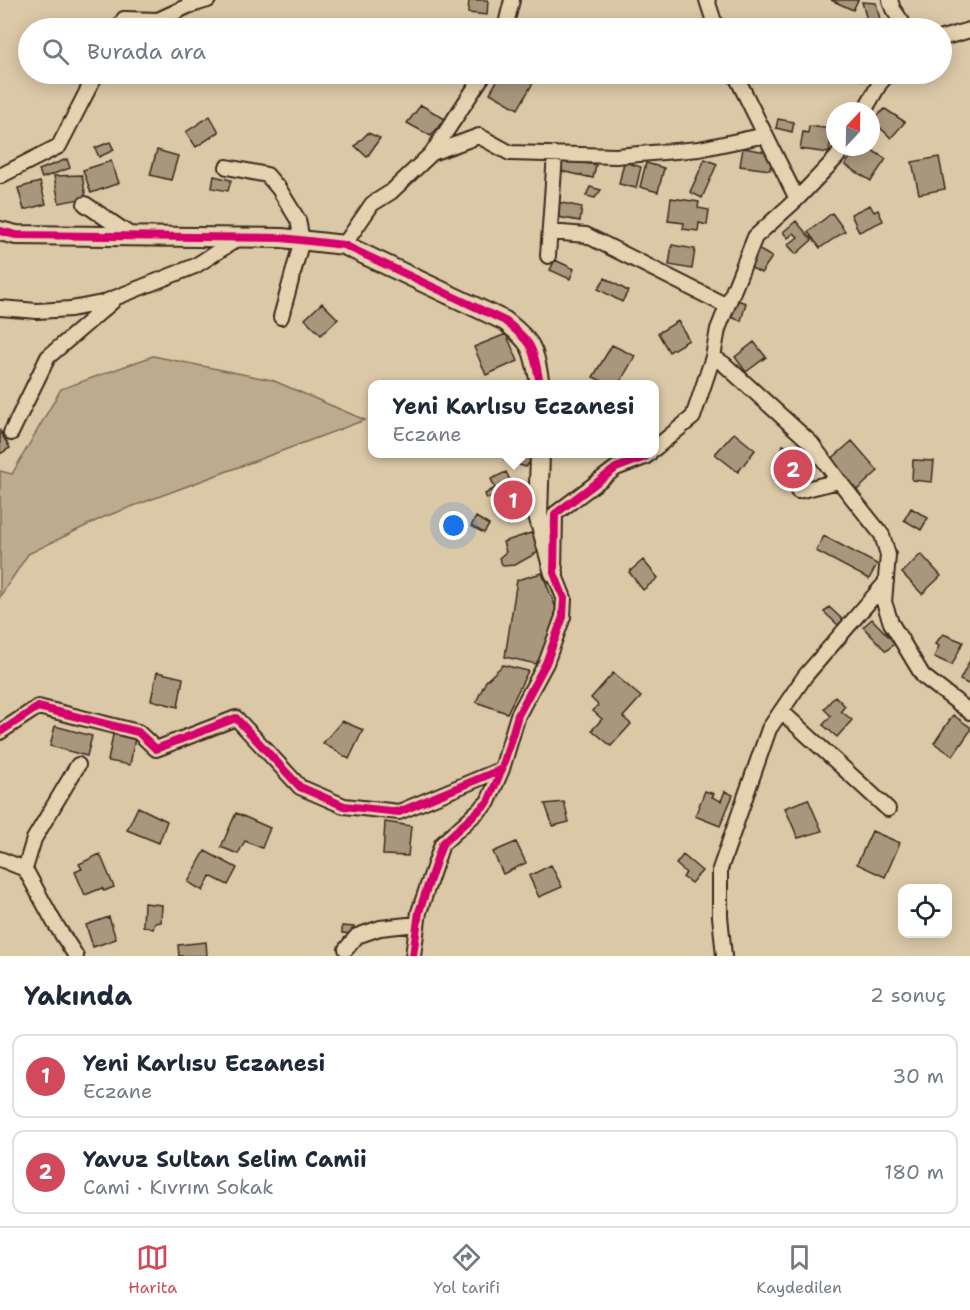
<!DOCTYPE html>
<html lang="tr">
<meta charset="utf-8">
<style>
:root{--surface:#fff;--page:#f6f6f7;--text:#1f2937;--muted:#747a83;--line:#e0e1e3;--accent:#d1495b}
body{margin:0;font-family:"Shantell Sans",sans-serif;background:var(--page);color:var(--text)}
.controls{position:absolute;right:18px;bottom:18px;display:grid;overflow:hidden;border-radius:12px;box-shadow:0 3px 15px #0003}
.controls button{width:54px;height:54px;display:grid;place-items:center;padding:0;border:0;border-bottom:2px solid var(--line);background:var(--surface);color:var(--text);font:30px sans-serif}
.compass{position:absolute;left:826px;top:102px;width:54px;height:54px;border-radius:50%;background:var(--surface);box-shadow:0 3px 15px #0003;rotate:22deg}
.you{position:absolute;left:454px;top:526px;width:21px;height:21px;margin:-15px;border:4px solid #fff;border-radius:50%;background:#1a73e8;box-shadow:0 0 0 9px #1a73e833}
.badge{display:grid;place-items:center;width:39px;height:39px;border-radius:50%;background:var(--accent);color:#fff;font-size:20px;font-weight:700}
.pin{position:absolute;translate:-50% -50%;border:3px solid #fff;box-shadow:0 2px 6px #0006}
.popup{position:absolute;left:368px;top:380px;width:291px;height:78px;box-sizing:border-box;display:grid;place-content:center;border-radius:12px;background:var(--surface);filter:drop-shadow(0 2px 4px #0005);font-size:20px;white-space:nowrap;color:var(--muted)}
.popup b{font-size:22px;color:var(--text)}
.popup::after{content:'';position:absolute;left:50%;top:100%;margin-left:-12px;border:12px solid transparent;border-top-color:var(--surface)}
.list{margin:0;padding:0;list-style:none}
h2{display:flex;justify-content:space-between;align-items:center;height:78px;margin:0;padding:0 24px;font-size:26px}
h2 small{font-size:20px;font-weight:400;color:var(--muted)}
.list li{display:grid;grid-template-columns:39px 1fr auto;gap:18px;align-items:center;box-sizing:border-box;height:84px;margin:0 12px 12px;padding:0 12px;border:2px solid var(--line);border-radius:12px}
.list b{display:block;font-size:22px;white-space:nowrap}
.list p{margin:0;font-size:20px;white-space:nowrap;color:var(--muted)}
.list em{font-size:20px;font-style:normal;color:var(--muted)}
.icon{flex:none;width:33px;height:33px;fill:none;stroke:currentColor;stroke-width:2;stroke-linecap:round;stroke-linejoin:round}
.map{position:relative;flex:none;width:970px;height:956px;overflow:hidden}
.search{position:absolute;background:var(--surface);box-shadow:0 3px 15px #0003;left:18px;right:18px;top:18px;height:66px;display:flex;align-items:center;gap:15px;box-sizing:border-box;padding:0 21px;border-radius:33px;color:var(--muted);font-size:22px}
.sheet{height:270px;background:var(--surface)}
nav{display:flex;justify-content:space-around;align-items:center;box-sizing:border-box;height:84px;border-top:2px solid var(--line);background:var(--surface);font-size:16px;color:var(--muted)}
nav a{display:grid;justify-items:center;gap:3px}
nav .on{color:var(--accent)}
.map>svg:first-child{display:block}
.green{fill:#bdab8e;stroke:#7c6a56;stroke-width:1.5}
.building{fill:#a9977d;stroke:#3b2a1e;stroke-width:1.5}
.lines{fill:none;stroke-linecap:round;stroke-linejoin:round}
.minor-casing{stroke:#3b2a1e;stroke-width:18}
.tertiary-casing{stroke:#3b2a1e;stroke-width:22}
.minor{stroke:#e5d2b0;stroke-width:14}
.tertiary{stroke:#e5d2b0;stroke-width:18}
.cycleway-casing{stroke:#e5d2b0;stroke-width:11}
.cycleway{stroke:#d6006c;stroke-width:8}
</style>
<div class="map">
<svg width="970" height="956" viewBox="0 0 970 956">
<rect width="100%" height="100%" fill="#dbc8a7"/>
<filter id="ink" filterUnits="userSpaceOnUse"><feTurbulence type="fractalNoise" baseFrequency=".0167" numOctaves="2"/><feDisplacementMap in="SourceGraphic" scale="12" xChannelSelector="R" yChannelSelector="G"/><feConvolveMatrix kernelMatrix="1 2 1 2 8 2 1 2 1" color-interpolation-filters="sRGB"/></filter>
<g filter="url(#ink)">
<path class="green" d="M153 356 272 380 365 420 104 517 28 554 0 597V471L12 474 61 389Z"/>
<path class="building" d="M469 0H488L487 15 468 13Z
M831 0H858L853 10Z
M862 2 876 3 882 28H869Z
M501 74H520L534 81 518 109 490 93Z
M852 74H868L863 81Z
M421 105 445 119 431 136 407 123Z
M885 109 905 122 891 138 872 120Z
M210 116 219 132 196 147 186 132Z
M778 119 794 122 792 132 776 128Z
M809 126 832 129 829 153 800 149 803 132 808 133Z
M368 133 380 138 367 157 355 146Z
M110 142 114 150 99 157 95 148Z
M857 147H867L886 159 871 181 845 165Z
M743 148 773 153 770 170 740 166Z
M157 150 178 156 171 180 150 175Z
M939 157 945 189 919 194 912 162Z
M67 159 70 168 42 178 39 170Z
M562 159 596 165 593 178 561 171Z
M705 159 717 164 702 198 690 192Z
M111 161 119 183 91 193 83 170Z
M624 162 641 167 636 188 619 184Z
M646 163 664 168 658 192 640 187Z
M82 175 86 198 59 203 54 176Z
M214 176 231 180 228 191 212 188Z
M40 182 46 204 24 210 18 188Z
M590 187 601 190 595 198 586 196Z
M671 198 699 202 698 208 709 210 707 225 699 223 698 231 683 229 684 223 668 221Z
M557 202 582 207 580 221 558 217Z
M870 205 874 212 878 210 883 221 859 232 851 214Z
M832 213 845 231 820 248 808 232Z
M796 221 812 240 796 254 788 245 798 237 794 233 788 238 783 232Z
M672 245 695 249 692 269 669 265Z
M756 248 772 257 761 273 748 266Z
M555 260 574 269 570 279 550 270Z
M605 278 628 291 622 302 598 289Z
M737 300 746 303 741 321 731 317Z
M322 303 338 319 321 335 305 319Z
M678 321 689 340 669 352 658 333Z
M506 334 518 361 486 375 474 347Z
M754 342 766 357 746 372 735 357Z
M612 345 635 356 619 384H609L593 377Z
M0 431 10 448 0 454Z
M734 433 755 450 738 472 715 454Z
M852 441 878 471 856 491 829 461Z
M783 445 815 456 804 488 773 481Z
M503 454H534V456L526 467 504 460Z
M609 454H629L612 460Z
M913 460 934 461 932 482 912 480Z
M506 472 510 480 500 485 503 491 487 499 485 494 495 488 491 479Z
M911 508 928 518 921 530 904 520Z
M476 517 489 525 484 533 471 526Z
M531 533 542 550 515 565 503 566 499 558 506 552 503 542Z
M824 536 877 564 869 579 816 551Z
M921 554 941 576 922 594 902 573Z
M643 560 658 578 643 590 629 572Z
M542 573 556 608 552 639 536 664 505 657 517 580Z
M829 607 843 620 838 625 824 612Z
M872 619 895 643 886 651 863 627Z
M943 634 963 642 952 665 934 657 939 646 935 644Z
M970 660V685L960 680Z
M503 665 528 671 507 713 476 702 486 681Z
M157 672 183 678 178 707 151 700Z
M613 673 641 697 623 717 631 724 611 746 592 730 602 719 593 711 598 705 591 698Z
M835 696 845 706 841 711 852 720 837 737 823 725 831 716 824 709Z
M953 715 970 727V731L953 756 934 743Z
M342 721 363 730 349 759 323 743Z
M55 726 92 736 87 756 50 746Z
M113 734 135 738 130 765 108 761Z
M705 791 714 794 712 797 721 801 725 791 733 795 720 826 695 816Z
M808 799 822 831 798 838 785 808Z
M564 802 569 822 553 826 545 804Z
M138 807 167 821 159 843 127 830Z
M236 813 270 828 262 848 245 841 238 854 221 847Z
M385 822 411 826 408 856 383 855Z
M872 831 900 843 885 877 857 864Z
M516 842 526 863 503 874 493 852Z
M205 851 237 868 228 885 210 876 203 891 188 882Z
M100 854 114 887 104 891 102 888 85 895 75 872 82 869 79 864Z
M683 855 702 871 691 883 683 877 686 873 676 864Z
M551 865 562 887 539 897 529 876Z
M144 903 162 905 161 922 155 923 153 929 143 926Z
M109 917 116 939 93 947 86 925Z
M342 926 354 927 353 934 342 933Z
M206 942 207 956H179L178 945Z"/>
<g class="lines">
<g class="minor-casing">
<path id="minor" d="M707 0 716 28
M890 0 893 9 906 28
M119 28 124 19 158 20 188 6 208 0
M505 28 512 0
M942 38 970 30
M735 74 797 199
M864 111 880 83 888 74
M432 153 479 136 510 153 616 156 699 149 766 135
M227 167 267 175 279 189 298 220 302 240 281 317
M0 176 59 146 96 74
M85 204 132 236
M550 232 586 235 727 306
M344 245 372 204 391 192 432 153 484 74
M548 256 555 154
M0 308 37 311 71 309 102 303 195 266 239 238
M713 357 724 364 811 443 839 481 882 535 888 555 884 602 891 623 923 676 970 712
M11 433 48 357 112 302
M654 449 693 417 713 357 718 329 755 237 797 199 837 157 843 147
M798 491 839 481
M782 712 888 809
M0 732 38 707 138 732 156 749 236 718 300 787 344 806 399 812 502 769
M0 859 25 869 54 922 76 956
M25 869 34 839 78 765
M346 949 357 936 380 928 417 924
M413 956 419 912 442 844 488 802 502 769 518 715 546 663 563 617 564 598 554 573 555 514 616 468 645 457 649 454
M724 956 720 916V869L769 729 805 676 886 582"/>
</g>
<g class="tertiary-casing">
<path id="tertiary" d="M0 231 16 235 282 238 344 245 505 321C534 344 533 348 540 384
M540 454 538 515 554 573"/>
</g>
<use href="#minor" class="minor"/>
<use href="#tertiary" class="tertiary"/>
<g class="cycleway-casing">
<path id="cycleway" d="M0 231 16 235 282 238 344 245 505 321C534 344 533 348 540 384
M0 732 38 707 138 732 156 749 236 718 300 787 344 806 399 812 502 769
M413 956 419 912 442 844 488 802 502 769 518 715 546 663 563 617 564 598 554 573 555 514 616 468 645 457 649 454"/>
</g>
<use href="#cycleway" class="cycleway"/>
</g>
</g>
</svg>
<div class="controls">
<button><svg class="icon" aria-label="locate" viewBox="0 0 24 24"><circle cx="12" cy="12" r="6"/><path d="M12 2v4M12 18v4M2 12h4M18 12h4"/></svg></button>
</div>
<svg class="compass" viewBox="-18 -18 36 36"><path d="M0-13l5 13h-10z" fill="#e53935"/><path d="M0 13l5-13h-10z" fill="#747a83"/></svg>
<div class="you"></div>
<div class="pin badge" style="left:513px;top:500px">1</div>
<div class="popup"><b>Yeni Karlısu Eczanesi</b>Eczane</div>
<div class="pin badge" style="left:793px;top:469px">2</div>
<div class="search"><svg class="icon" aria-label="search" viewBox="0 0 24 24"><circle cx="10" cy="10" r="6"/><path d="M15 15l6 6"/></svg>Burada ara</div>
</div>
<section class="sheet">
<h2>Yakında<small>2 sonuç</small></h2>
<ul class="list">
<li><span class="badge">1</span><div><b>Yeni Karlısu Eczanesi</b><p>Eczane</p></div><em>30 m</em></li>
<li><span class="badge">2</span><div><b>Yavuz Sultan Selim Camii</b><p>Cami · Kıvrım Sokak</p></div><em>180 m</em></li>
</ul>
</section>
<nav>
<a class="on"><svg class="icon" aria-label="map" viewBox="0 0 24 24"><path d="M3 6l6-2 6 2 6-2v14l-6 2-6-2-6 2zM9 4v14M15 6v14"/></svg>Harita</a>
<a><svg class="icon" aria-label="directions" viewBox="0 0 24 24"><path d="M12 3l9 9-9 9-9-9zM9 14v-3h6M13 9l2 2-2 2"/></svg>Yol tarifi</a>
<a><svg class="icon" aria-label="saved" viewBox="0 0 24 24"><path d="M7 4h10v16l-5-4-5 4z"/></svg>Kaydedilen</a>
</nav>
